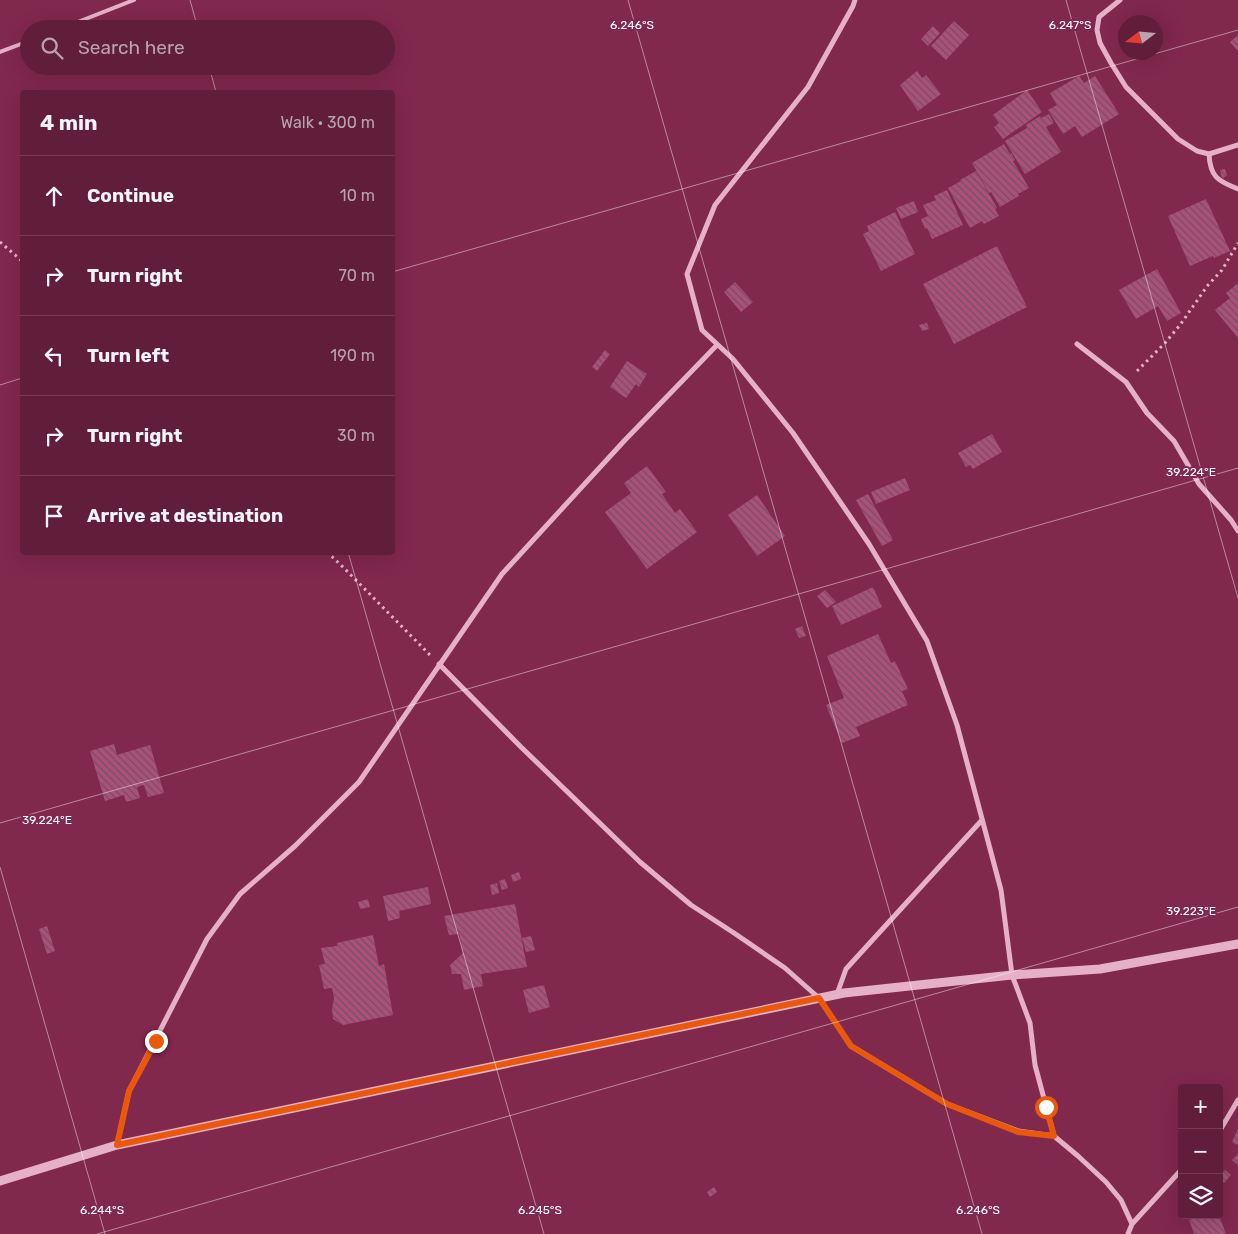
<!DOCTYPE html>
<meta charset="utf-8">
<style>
:root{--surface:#611e3a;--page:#672742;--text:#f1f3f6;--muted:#baa2af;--line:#753c54}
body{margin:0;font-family:Rubik,sans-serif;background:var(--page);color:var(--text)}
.controls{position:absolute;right:15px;bottom:15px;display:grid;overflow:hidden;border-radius:5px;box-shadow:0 5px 20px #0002}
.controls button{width:45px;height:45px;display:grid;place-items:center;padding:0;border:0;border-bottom:1px solid var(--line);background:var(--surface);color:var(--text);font:25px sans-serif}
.compass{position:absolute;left:1118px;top:15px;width:45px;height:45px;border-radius:50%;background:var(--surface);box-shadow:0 5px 20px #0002;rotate:254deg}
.stop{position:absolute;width:15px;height:15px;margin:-11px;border:4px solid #ea580c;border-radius:50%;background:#fff}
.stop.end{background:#ea580c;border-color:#fff;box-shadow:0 1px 5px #0008}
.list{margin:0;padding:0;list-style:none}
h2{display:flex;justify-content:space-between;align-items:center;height:65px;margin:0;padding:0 20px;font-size:21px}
h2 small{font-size:16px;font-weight:400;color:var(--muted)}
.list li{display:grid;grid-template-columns:32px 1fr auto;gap:15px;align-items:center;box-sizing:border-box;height:80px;padding:0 20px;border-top:1px solid var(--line)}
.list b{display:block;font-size:19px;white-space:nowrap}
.list em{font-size:16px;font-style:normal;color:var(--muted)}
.icon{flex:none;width:28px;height:28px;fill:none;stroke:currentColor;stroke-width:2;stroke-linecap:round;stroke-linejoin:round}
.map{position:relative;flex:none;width:1238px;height:1234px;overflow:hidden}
.search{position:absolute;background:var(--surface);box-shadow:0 5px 20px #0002;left:20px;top:20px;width:375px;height:55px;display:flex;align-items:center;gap:12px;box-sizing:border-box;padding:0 18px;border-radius:28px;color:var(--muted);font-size:19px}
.panel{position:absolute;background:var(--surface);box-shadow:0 5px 20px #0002;left:20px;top:90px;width:375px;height:465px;border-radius:5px}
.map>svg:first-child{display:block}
.building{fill:url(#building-back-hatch)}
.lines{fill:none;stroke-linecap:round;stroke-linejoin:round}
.path{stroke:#e6b0c7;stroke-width:3;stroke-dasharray:2.5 4;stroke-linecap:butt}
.service{stroke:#e6b0c7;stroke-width:4}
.minor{stroke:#e6b0c7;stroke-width:5}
.tertiary{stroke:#e6b0c7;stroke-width:9}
.route{stroke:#ea580c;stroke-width:6}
.ticks{fill:none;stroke:#fff;stroke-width:1;stroke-opacity:0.45}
.ticks-label{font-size:12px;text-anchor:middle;fill:#fff;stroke:#81284d;stroke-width:4;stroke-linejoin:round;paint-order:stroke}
</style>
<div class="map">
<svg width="1238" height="1234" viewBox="0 0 1238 1234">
<defs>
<pattern id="building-back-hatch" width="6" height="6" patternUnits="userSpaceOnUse" patternTransform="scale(1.25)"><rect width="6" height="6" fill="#a95177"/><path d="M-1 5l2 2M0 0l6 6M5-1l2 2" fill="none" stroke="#764e5f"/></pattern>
</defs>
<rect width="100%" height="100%" fill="#81284d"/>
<path class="building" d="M954 21 969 35 946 60 931 46Z
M933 26 940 33 928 46 921 39Z
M1238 35V51L1230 42Z
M917 71 922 78 926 75 941 94 918 111 900 85Z
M1079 76 1084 83 1095 76 1119 114 1082 137 1075 126 1063 134 1048 110 1057 105 1050 93Z
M1027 90 1042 112 1003 139 994 127 999 123 993 115Z
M1049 114 1054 123 1046 127 1061 152 1025 174 1005 141 1027 128 1026 125 1040 116 1041 118Z
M1004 144 1010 154 1011 153 1014 158 1015 160 1013 161 1029 188 1018 194 1019 196 1000 207 991 192 989 193 972 163Z
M1225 169 1227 176 1222 178 1220 170Z
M976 171 997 208 995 209 999 216 984 224 982 221 970 228 948 188 961 181 960 180Z
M947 190 963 225 932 239 927 228 925 229 921 219 928 216 923 205 936 200 934 196Z
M1206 199 1230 251 1214 258 1213 256 1190 266 1168 216Z
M914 201 918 212 901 219 896 208Z
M895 212 915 254 881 271 863 234 869 231 867 226Z
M997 246 1027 307 954 344 923 284Z
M1157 269 1181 313 1167 321 1158 306 1136 319 1119 290Z
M735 282 753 302 741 312 724 292Z
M1238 283V338L1215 310 1230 298 1226 293Z
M927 323 929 329 922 331 919 325Z
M605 350 610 354 597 371 592 367Z
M627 361 647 374 639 387 636 384 626 398 610 387Z
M992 434 1002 452 973 469 970 465 966 467 958 453Z
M647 466 666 492 662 494 675 513 680 509 697 532 647 569 605 512 631 493 624 483Z
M905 478 910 490 876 504 871 492Z
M868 494 893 540 882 546 856 500Z
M757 495 785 536 757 556 728 515Z
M873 587 882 607 841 625 832 606Z
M825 590 836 602 827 608 817 596Z
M802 626 806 636 799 638 795 629Z
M878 634 891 663 895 661 908 689 902 691 908 705 856 727 860 736 842 743 826 705 844 698 827 656Z
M114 744 117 755 150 745 164 793 148 797 144 785 137 787 140 798 126 802 124 795 105 801 90 751Z
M519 872 521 879 513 882 511 875Z
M505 879 508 888 502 890 499 881Z
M497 883 499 893 492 895 490 885Z
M428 887 431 904 399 911 400 918 388 921 383 896Z
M368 899 370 907 360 909 358 902Z
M515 904 527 967 481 974 483 986 464 990 461 974H452L450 965 463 953 459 934 449 935 444 916Z
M47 926 55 951 47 954 39 929Z
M373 935 379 966 384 964 393 1015 343 1025 333 1019 332 1009 334 998 332 988 324 989 319 965 325 964 321 948 337 946V943Z
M531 936 535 950 526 952 522 938Z
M544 985 550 1007 529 1013 523 990Z
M1238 1129V1145L1232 1142Z
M1238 1154V1165L1232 1160Z
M1225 1170 1231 1175 1224 1183 1219 1178V1176Z
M714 1187 717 1192 710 1197 707 1192Z
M1202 1215H1219L1226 1234H1194L1189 1220Z"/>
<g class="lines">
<path class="path" d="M0 242 22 261
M1137 371 1165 343 1180 325 1208 285 1222 270 1238 243
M327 552 344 568 430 655"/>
<path class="service" d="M60 29 134 0
M0 52 29 41"/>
<path class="minor" d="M855 0 853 6 808 87 715 205 687 274 702 330 733 359 793 433 869 544 927 641 957 725 1001 890 1012 975 1030 1023 1035 1065 1054 1136 1078 1156 1106 1182 1121 1200 1132 1224
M1120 0 1099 17 1097 30 1100 43 1111 63 1126 87 1178 139 1197 151 1209 154
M1238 145 1209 154C1210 177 1218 181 1238 189
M1077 344 1126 382 1147 413 1174 441 1199 484 1231 520 1238 531
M439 664 521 747 640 862 691 905 734 933 785 968 819 998 851 1046 947 1104 1018 1131 1054 1136
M837 994 846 969 982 820
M1219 1132 1238 1100
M117 1145 129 1091 207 939 240 894 295 846 359 782 502 574 625 440 717 345
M1128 1234 1132 1224 1182 1169"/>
<path class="tertiary" d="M0 1181 117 1145 844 993 1012 975 1100 969 1238 944"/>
</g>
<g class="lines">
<path class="route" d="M156 1041 129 1091 117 1145 819 998 851 1046 947 1104 1018 1132 1054 1136 1046 1107"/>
</g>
<path class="ticks" d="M190 0 198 29M628 0 982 1234M1066 0 1238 598M209 66 216 92M392 272 1238 30M0 385 22 378M348 552 544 1234M0 823 1238 468M0 867 105 1234M97 1234 1238 907"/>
<g class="ticks-label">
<text x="632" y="29">6.246°S</text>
<text x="1070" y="29">6.247°S</text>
<text x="1191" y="476">39.224°E</text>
<text x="47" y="824">39.224°E</text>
<text x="1191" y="915">39.223°E</text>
<text x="102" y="1214">6.244°S</text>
<text x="540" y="1214">6.245°S</text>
<text x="978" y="1214">6.246°S</text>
</g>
</svg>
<div class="controls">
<button>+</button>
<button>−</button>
<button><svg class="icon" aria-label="layers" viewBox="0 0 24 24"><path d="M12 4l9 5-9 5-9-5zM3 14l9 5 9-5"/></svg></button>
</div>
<svg class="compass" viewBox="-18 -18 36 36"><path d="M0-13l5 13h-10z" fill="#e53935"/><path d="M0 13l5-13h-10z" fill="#baa2af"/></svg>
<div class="stop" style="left:1046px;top:1107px"></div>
<div class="stop end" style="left:156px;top:1041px"></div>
<div class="search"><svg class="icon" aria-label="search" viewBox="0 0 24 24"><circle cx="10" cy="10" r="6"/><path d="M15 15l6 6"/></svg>Search here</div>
<section class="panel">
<h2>4 min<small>Walk · 300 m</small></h2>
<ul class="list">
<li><svg class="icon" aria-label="ahead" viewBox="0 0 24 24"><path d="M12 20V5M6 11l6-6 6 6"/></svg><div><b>Continue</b></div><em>10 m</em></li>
<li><svg class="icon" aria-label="right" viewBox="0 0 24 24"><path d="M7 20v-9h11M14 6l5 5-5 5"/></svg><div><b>Turn right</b></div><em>70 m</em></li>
<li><svg class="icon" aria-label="left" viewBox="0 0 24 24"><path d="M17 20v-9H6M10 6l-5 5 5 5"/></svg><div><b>Turn left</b></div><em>190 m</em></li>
<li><svg class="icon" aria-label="right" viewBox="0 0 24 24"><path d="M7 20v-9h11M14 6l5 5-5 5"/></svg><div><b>Turn right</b></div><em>30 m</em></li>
<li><svg class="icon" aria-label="arrive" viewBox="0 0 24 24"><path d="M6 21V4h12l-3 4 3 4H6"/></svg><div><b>Arrive at destination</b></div></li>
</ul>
</section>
</div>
